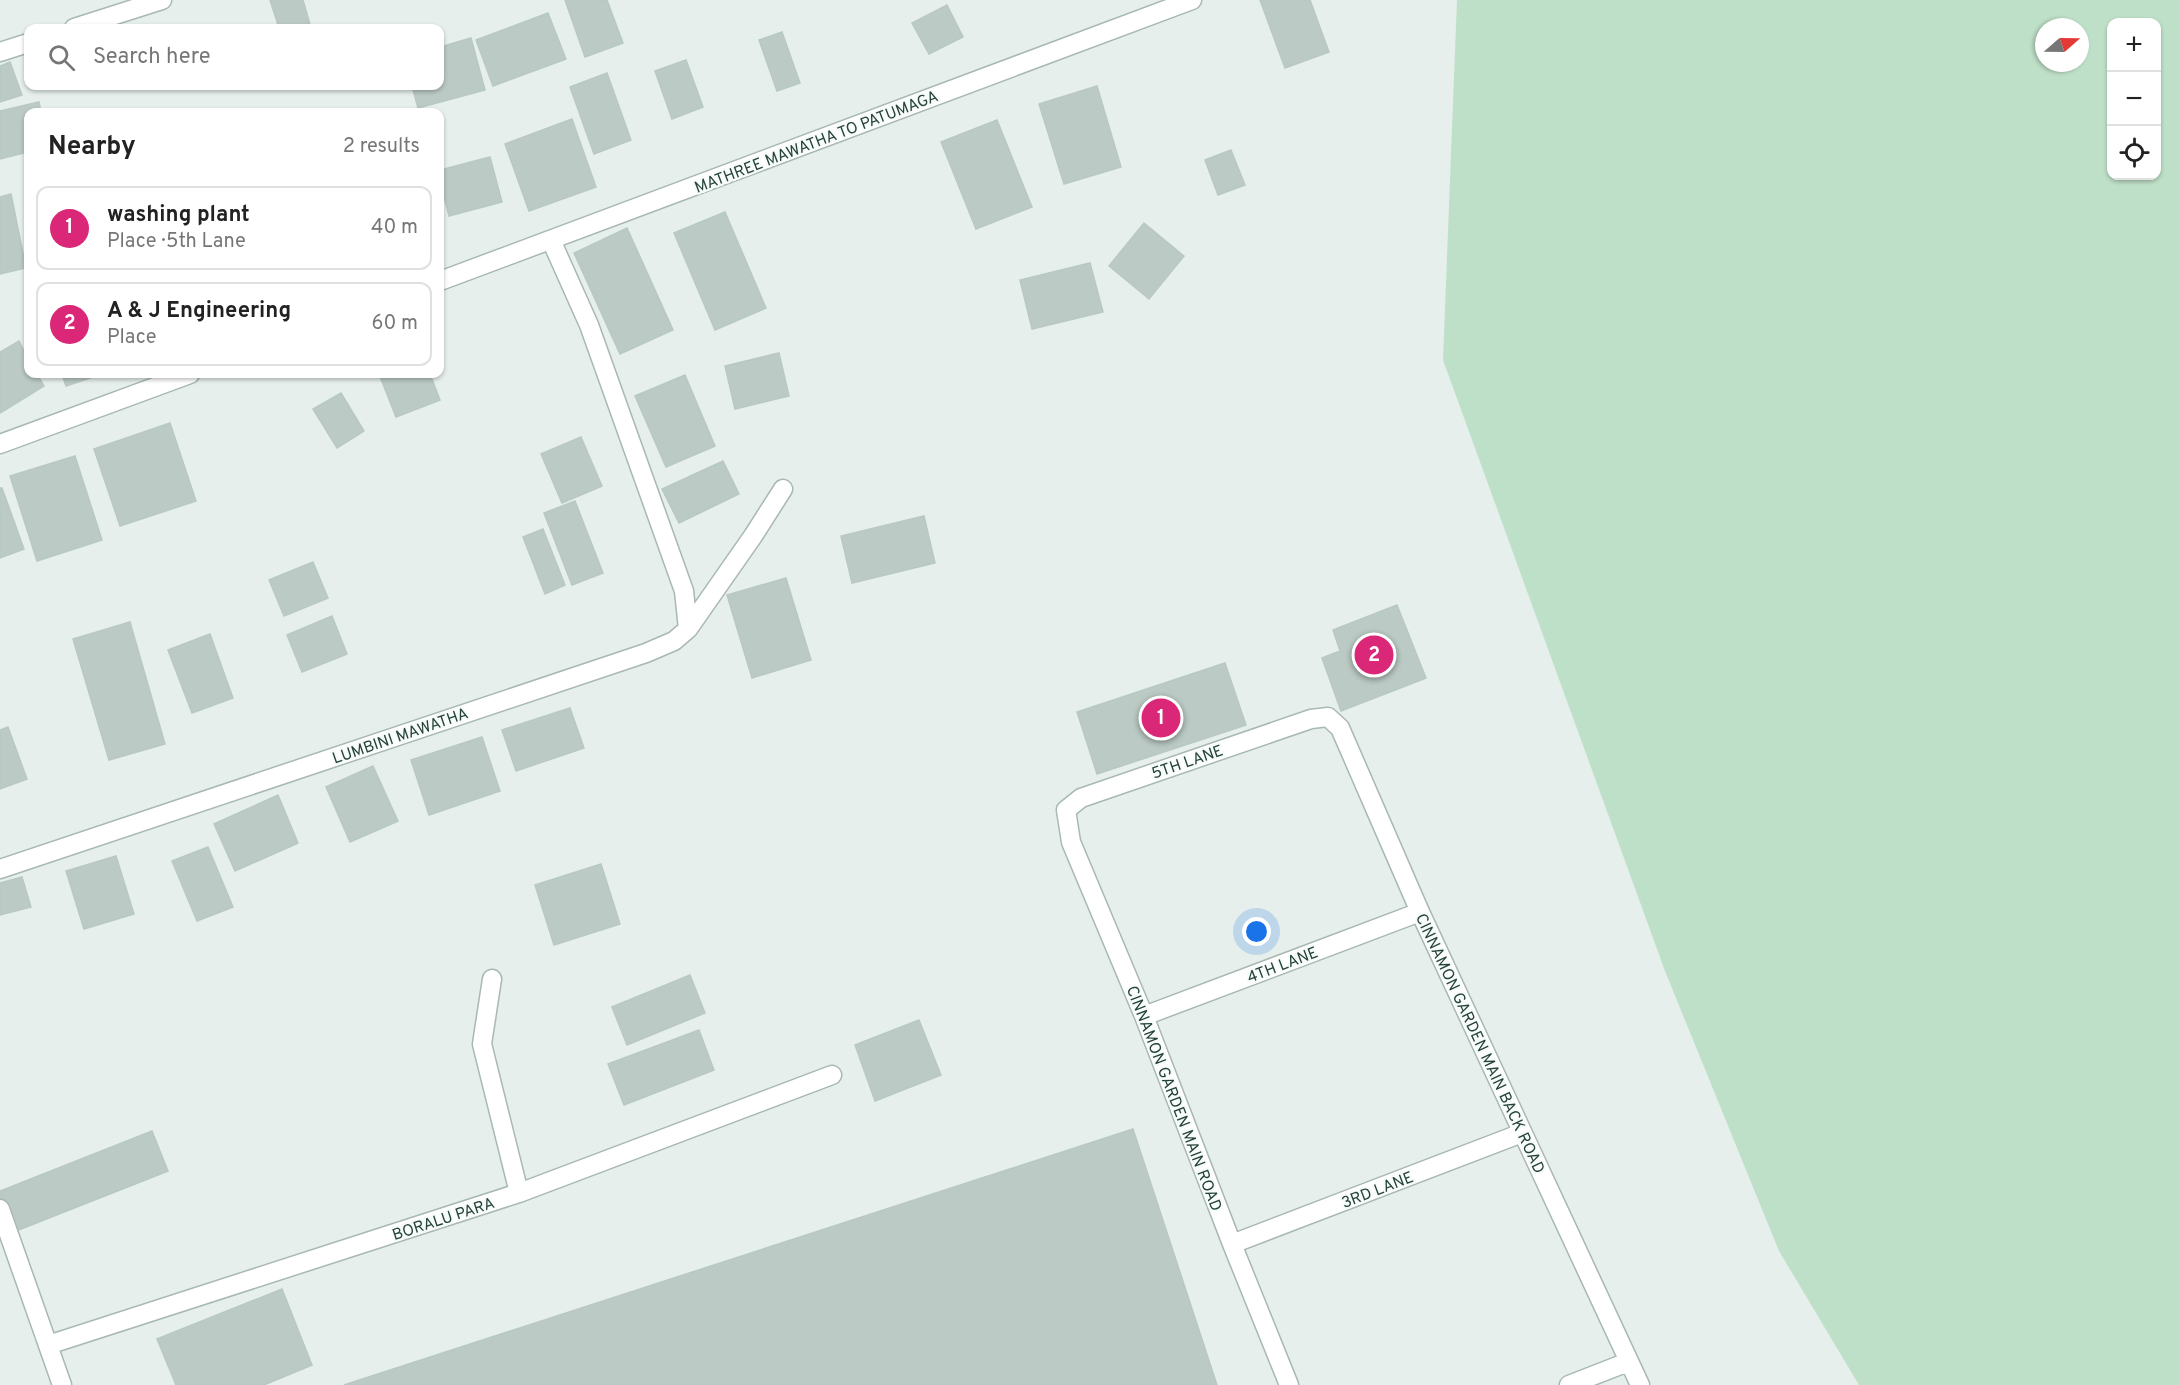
<!DOCTYPE html>
<meta charset="utf-8">
<style>
:root{--surface:#fff;--page:#f2f2f2;--text:#222;--muted:#767676;--line:#e0e0e0;--accent:#db2777}
body{margin:0;font-family:Overpass,sans-serif;background:var(--page);color:var(--text)}
.controls{position:absolute;right:18px;top:18px;display:grid;overflow:hidden;border-radius:12px;box-shadow:0 2px 4px #0004}
.controls button{width:54px;height:54px;display:grid;place-items:center;padding:0;border:0;border-bottom:2px solid var(--line);background:var(--surface);color:var(--text);font:30px sans-serif}
.compass{position:absolute;left:2035px;top:18px;width:54px;height:54px;border-radius:50%;background:var(--surface);box-shadow:0 2px 4px #0004;rotate:70deg}
.you{position:absolute;left:1257px;top:932px;width:21px;height:21px;margin:-15px;border:4px solid #fff;border-radius:50%;background:#1a73e8;box-shadow:0 0 0 9px #1a73e833}
.badge{display:grid;place-items:center;width:39px;height:39px;border-radius:50%;background:var(--accent);color:#fff;font-size:20px;font-weight:700}
.pin{position:absolute;translate:-50% -50%;border:3px solid #fff;box-shadow:0 2px 6px #0006}
.list{margin:0;padding:0;list-style:none}
h2{display:flex;justify-content:space-between;align-items:center;height:78px;margin:0;padding:0 24px;font-size:26px}
h2 small{font-size:20px;font-weight:400;color:var(--muted)}
.list li{display:grid;grid-template-columns:39px 1fr auto;gap:18px;align-items:center;box-sizing:border-box;height:84px;margin:0 12px 12px;padding:0 12px;border:2px solid var(--line);border-radius:12px}
.list b{display:block;font-size:22px;white-space:nowrap}
.list p{margin:0;font-size:20px;white-space:nowrap;color:var(--muted)}
.list em{font-size:20px;font-style:normal;color:var(--muted)}
.icon{flex:none;width:33px;height:33px;fill:none;stroke:currentColor;stroke-width:2;stroke-linecap:round;stroke-linejoin:round}
.map{position:relative;flex:none;width:2179px;height:1385px;overflow:hidden}
.search{position:absolute;background:var(--surface);box-shadow:0 2px 4px #0004;left:24px;top:24px;width:420px;height:66px;display:flex;align-items:center;gap:15px;box-sizing:border-box;padding:0 21px;border-radius:12px;color:var(--muted);font-size:22px}
.panel{position:absolute;background:var(--surface);box-shadow:0 2px 4px #0004;left:24px;top:108px;width:420px;height:270px;border-radius:12px}
.map>svg:first-child{display:block}
.green{fill:#bfe0c8;fill-rule:evenodd}
.building{fill:#bbcac4;stroke:#b8c9c2;stroke-width:1.5}
.lines{fill:none;stroke-linecap:round;stroke-linejoin:round}
.minor-casing{stroke:#a8b8b2;stroke-width:21}
.minor{stroke:#fff;stroke-width:18}
.labels{text-anchor:middle;stroke-width:4.5;stroke-linejoin:round;paint-order:stroke}
.street-label{font-size:16px;fill:#24423a;stroke:#f7fbf9}
</style>
<div class="map">
<svg width="2179" height="1385" viewBox="0 0 2179 1385">
<rect width="100%" height="100%" fill="#e6efeb"/>
<path class="green" d="M1457 0H2179V1385H1859L1779 1251 1665 971 1443 360ZM2112 22H2156V176H2112ZM2044 27H2080V63H2044Z"/>
<path class="building" d="M270 0H303L311 28H279Z
M565 0H607L623 43 585 57Z
M1260 0H1310L1329 52 1285 68Z
M947 5 963 37 929 54 912 23Z
M548 13 566 59 493 86 476 40Z
M782 32 800 83 777 91 759 40Z
M471 38 485 90 418 108 412 86H440V47Z
M686 60 703 107 672 119 655 71Z
M10 62 22 95 0 102V66Z
M607 73 631 140 594 154 570 87Z
M1097 86 1121 167 1064 184 1039 104Z
M39 102 41 112H28V152L0 159V111Z
M572 119 596 187 529 211 505 144Z
M997 120 1032 207 976 229 941 142Z
M1231 150 1245 185 1218 195 1205 160Z
M490 157 502 202 449 216 440 181V170Z
M11 194 26 268 0 274V197Z
M725 212 766 308 715 330 674 233Z
M1144 223 1184 256 1149 299 1109 266Z
M627 228 673 330 620 354 574 253Z
M1090 263 1103 312 1032 329 1020 280Z
M19 341 28 359V374H37L44 386 0 413V352Z
M779 353 789 396 735 409 725 366Z
M62 374H102L66 386Z
M379 374H430L440 400 396 417Z
M685 375 715 446 666 467 635 396Z
M341 393 364 431 337 448 313 409Z
M170 423 196 501 120 526 94 449Z
M581 437 602 486 562 503 541 454Z
M75 456 102 540 37 561 10 476Z
M723 461 739 494 679 523 662 489Z
M0 488H2L24 549 0 558Z
M575 501 603 573 572 585 544 513Z
M924 516 935 563 852 583 841 536Z
M543 529 565 585 545 594 523 537Z
M313 562 328 598 284 616 269 580Z
M786 578 811 660 752 678 727 595Z
M1397 605 1426 678 1341 711 1322 658 1340 651 1333 630Z
M332 616 347 654 302 672 287 635Z
M130 622 165 744 109 760 73 639Z
M210 634 233 698 192 713 168 650Z
M1225 663 1246 725 1097 774 1077 712Z
M570 708 584 748 516 771 502 730Z
M8 727 27 779 0 789V730Z
M482 737 500 791 429 815 411 760Z
M373 766 398 821 350 842 326 787Z
M278 795 298 843 235 871 214 824Z
M208 847 233 907 197 921 172 861Z
M116 856 134 914 84 929 66 871Z
M601 864 620 924 554 945 535 885Z
M22 877 31 907 0 915V883Z
M690 975 705 1013 627 1045 612 1007Z
M919 1020 941 1075 875 1101 855 1045Z
M699 1030 714 1070 624 1105 608 1064Z
M1133 1129 1217 1385H344Z
M152 1131 168 1171 11 1233 0 1206V1191Z
M282 1289 312 1365 264 1385H176L157 1339Z"/>
<g class="lines">
<g class="minor-casing">
<path id="minor" d="M74 28 162 0
M0 52 28 43
M440 281 1192 0
M0 444 190 374
M688 629 753 536 783 489
M0 869 646 653 674 641 688 629 684 591 589 325 551 240
M492 979 482 1044 519 1193
M1144 1016 1420 912
M0 1209 62 1385
M1232 1244 1522 1133
M48 1345 519 1193 832 1075
M1289 1385 1232 1244 1144 1016 1071 842 1066 810 1081 798 1311 719 1328 717 1340 728 1420 912 1640 1385
M1569 1385 1628 1362"/>
</g>
<use href="#minor" class="minor"/>
</g>
<g class="labels">
<g class="street-label">
<text transform="translate(816 141) rotate(-21)" y="6">MATHREE MAWATHA TO PATUMAGA</text>
<text transform="translate(400 735) rotate(-19)" y="6">LUMBINI MAWATHA</text>
<text transform="translate(1187 761) rotate(-19)" y="6">5TH LANE</text>
<text transform="translate(1282 964) rotate(-21)" y="6">4TH LANE</text>
<text transform="translate(1481 1043) rotate(65)" y="6">CINNAMON GARDEN MAIN BACK ROAD</text>
<text transform="translate(1175 1098) rotate(69)" y="6">CINNAMON GARDEN MAIN ROAD</text>
<text transform="translate(1377 1189) rotate(-21)" y="6">3RD LANE</text>
<text transform="translate(443 1218) rotate(-18)" y="6">BORALU PARA</text>
</g>
</g>
</svg>
<div class="controls">
<button>+</button>
<button>−</button>
<button><svg class="icon" aria-label="locate" viewBox="0 0 24 24"><circle cx="12" cy="12" r="6"/><path d="M12 2v4M12 18v4M2 12h4M18 12h4"/></svg></button>
</div>
<svg class="compass" viewBox="-18 -18 36 36"><path d="M0-13l5 13h-10z" fill="#e53935"/><path d="M0 13l5-13h-10z" fill="#767676"/></svg>
<div class="you"></div>
<div class="pin badge" style="left:1161px;top:718px">1</div>
<div class="pin badge" style="left:1374px;top:655px">2</div>
<div class="search"><svg class="icon" aria-label="search" viewBox="0 0 24 24"><circle cx="10" cy="10" r="6"/><path d="M15 15l6 6"/></svg>Search here</div>
<section class="panel">
<h2>Nearby<small>2 results</small></h2>
<ul class="list">
<li><span class="badge">1</span><div><b>washing plant</b><p>Place · 5th Lane</p></div><em>40 m</em></li>
<li><span class="badge">2</span><div><b>A &amp; J Engineering</b><p>Place</p></div><em>60 m</em></li>
</ul>
</section>
</div>
